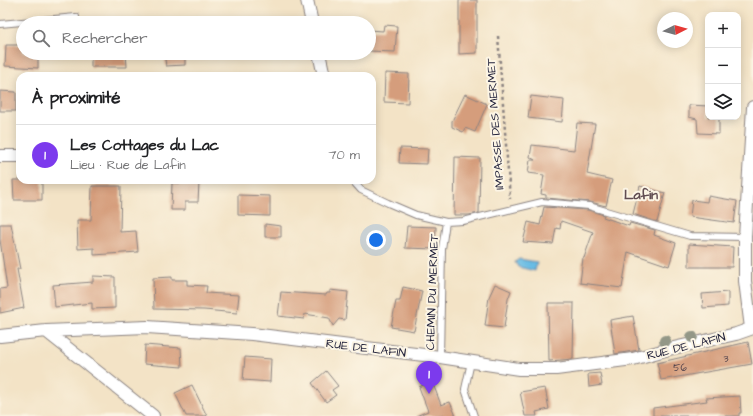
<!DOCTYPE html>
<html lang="fr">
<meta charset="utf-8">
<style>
:root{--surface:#fff;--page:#f6f6f6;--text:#202124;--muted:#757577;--line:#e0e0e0;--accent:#7c3aed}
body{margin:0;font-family:"Architects Daughter",sans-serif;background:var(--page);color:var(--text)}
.controls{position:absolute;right:12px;top:12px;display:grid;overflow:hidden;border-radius:8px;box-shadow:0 2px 10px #0003}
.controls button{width:36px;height:36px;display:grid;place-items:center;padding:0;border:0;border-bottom:1px solid var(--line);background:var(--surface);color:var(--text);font:20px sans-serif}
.compass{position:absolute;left:657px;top:12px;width:36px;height:36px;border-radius:50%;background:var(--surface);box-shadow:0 2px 10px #0003;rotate:84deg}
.you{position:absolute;left:376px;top:240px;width:14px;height:14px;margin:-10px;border:3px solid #fff;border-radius:50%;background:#1a73e8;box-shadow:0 0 0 6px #1a73e833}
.badge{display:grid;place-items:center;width:26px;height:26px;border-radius:50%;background:var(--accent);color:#fff;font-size:13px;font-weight:700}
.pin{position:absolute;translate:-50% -33px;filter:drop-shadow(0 1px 2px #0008)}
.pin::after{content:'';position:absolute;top:21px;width:14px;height:12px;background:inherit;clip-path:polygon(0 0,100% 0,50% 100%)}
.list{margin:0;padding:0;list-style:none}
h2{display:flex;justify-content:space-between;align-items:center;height:52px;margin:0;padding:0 16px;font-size:17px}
h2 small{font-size:13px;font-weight:400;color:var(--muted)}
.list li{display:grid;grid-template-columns:26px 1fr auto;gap:12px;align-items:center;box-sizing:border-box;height:60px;padding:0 16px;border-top:1px solid var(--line)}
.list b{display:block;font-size:15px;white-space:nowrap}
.list p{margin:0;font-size:13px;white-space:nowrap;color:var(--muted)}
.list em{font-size:13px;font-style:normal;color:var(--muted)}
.icon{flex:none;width:22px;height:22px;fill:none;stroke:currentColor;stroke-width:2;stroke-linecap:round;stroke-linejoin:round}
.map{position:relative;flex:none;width:753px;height:416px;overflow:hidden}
.search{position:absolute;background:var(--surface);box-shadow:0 2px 10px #0003;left:16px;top:16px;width:360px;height:44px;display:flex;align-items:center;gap:10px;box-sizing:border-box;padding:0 14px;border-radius:22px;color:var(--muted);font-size:15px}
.panel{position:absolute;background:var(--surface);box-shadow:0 2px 10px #0003;left:16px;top:72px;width:360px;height:112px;border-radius:12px}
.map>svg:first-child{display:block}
.water{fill:#68bbe4;stroke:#456e90}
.building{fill:#d59d7c}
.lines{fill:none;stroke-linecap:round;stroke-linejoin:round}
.lane-casing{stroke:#8a8280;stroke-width:8}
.street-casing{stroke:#8a8280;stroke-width:14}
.path{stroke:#8a8280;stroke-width:2.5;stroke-dasharray:3 3;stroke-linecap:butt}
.lane{stroke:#fff;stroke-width:6}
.street{stroke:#fff;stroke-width:12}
.tree{fill:#939787}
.labels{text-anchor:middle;stroke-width:4;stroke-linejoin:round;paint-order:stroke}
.number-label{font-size:10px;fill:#4f414b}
.street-label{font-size:12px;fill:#22223b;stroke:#fcf5e5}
.quarter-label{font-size:14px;font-weight:bold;fill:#614d52;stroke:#fcf5e5}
</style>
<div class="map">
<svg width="753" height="416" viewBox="0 0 753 416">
<rect width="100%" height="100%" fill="#fcf5e5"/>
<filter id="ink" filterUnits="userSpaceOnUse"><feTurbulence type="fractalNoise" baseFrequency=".025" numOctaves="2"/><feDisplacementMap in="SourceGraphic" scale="8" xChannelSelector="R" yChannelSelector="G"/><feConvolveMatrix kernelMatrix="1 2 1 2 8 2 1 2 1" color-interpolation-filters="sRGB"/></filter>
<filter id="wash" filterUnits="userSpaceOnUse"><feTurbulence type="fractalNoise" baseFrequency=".012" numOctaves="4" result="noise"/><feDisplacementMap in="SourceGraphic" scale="16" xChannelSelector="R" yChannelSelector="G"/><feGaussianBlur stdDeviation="0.9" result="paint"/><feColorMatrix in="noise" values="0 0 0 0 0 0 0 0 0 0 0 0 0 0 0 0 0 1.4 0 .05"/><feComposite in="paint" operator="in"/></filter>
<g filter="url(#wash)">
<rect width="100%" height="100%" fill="#f3e3c6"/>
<path class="water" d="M519 259 537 262 535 271 518 267 515 262Z"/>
<g id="blocks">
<path class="building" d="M459 0H477V53L459 54Z
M384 25 397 26 395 52 369 51V30L383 31Z
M6 45H23V53H38V68L5 66Z
M126 53 127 67H91V54Z
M164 53H185V65L166 66Z
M385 73 409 74 408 103 384 102Z
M0 91 16 92V111H0Z
M465 94 487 104 475 132 465 128 463 132 452 127V121Z
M531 96 564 100 562 122 528 118Z
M689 105 708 106V117H719V134L698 133 697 119 689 117Z
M577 123 595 124 587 174 612 180 606 206 590 202 546 198V195L541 194 544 175 528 173 530 160H535L530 157 532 145 574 150Z
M400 148 428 149 427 164 399 163Z
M455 157 480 158 479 213 469 215H454Z
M13 180H42V200H14Z
M172 183H199L198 202H185V210H171Z
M92 186H121L120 232 136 231 138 252 94 255V248L78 249 77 220H91Z
M640 186 665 193 657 222 633 214Z
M238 195 270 196V216L238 215Z
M708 196 737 201 734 223 690 217 692 200 707 202Z
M544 207 588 210 604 215 603 217 629 226 630 223 655 230 654 235 676 243 669 266 628 252 622 288 580 283 583 258H584L593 232 561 221 560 229 556 228 553 244 523 242 528 222 540 225Z
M0 224H11L20 269H17L24 308 0 313V289L7 288 0 240Z
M265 224 281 226V237H265Z
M407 226 436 227 435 249 405 248Z
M689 244 733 247 732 267H689Z
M93 276 115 277V308L92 309V303L55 307 53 285 93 282Z
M172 277V280H187V285L207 286 206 293 239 295 237 313 204 310 154 309 153 278Z
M495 284 511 291 508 299 504 328 485 326 489 297Z
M403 287 422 291 414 331 391 327 396 301H400Z
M330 290 348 292 345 320 339 319 333 326 329 318 305 314 304 319 278 316 281 292 326 295 327 293H330Z
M728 292V306L703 308 702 294Z
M548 303H574L573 359 549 361Z
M633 316 639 350 615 354 610 320Z
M748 342 752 364 661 380 657 363Z
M145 345 181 348 182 367 144 364Z
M245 357 271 359 270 382 243 380Z
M326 371 338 386 332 390 336 395 326 402 312 383Z
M600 373 602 385 589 387 588 374Z
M432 381 441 405 450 402 456 416H416L428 411 419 387Z
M192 385 205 412 207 416H186L175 393Z
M545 388 549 409 536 412 537 416H525L520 392Z
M740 396 741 413H739V416H653V408L707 401 706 398Z"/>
</g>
</g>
<g filter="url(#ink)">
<use href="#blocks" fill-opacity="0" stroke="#8a8280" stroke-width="1"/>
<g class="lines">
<g class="lane-casing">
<path id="lane" d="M0 24 76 17
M352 180 361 190 388 203 416 215 446 222
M440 357 442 249 446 222 463 221 542 202 589 206 690 236 745 237
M471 362 465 389 474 416"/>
</g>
<g class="street-casing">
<path id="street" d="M307 0 312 23
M319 53 324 76
M0 156H20
M751 328 745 281V237L753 107
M46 331 153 416
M0 336 46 331 147 327 252 334 440 357 519 369H556L633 359 669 349 736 334 753 328"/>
</g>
<path class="path" d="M498 36 510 199"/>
<use href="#lane" class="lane"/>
<use href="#street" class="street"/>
</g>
<g class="tree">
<circle cx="692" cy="337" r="6"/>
<circle cx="665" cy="341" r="6"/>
</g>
</g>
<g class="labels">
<g class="number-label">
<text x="726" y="362">3</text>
<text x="680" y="371">56</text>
</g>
<g class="street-label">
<text transform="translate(495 124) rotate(-94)" y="4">IMPASSE DES MERMET</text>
<text transform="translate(432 292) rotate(-88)" y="4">CHEMIN DU MERMET</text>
<text transform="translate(686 346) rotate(-14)" y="4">RUE DE LAFIN</text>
<text transform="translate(366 348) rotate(7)" y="4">RUE DE LAFIN</text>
</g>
<g class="quarter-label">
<text x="641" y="199">Lafin</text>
</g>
</g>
</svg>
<div class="controls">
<button>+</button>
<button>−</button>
<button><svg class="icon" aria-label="layers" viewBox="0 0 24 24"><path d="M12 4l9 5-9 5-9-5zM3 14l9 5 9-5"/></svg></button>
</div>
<svg class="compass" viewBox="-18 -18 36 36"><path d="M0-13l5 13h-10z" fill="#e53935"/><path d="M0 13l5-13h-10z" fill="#757577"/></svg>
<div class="you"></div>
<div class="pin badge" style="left:429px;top:394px">1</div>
<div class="search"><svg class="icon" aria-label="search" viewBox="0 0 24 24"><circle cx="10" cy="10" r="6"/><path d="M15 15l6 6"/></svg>Rechercher</div>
<section class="panel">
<h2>À proximité<small></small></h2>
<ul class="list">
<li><span class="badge">1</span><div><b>Les Cottages du Lac</b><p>Lieu · Rue de Lafin</p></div><em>70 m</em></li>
</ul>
</section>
</div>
